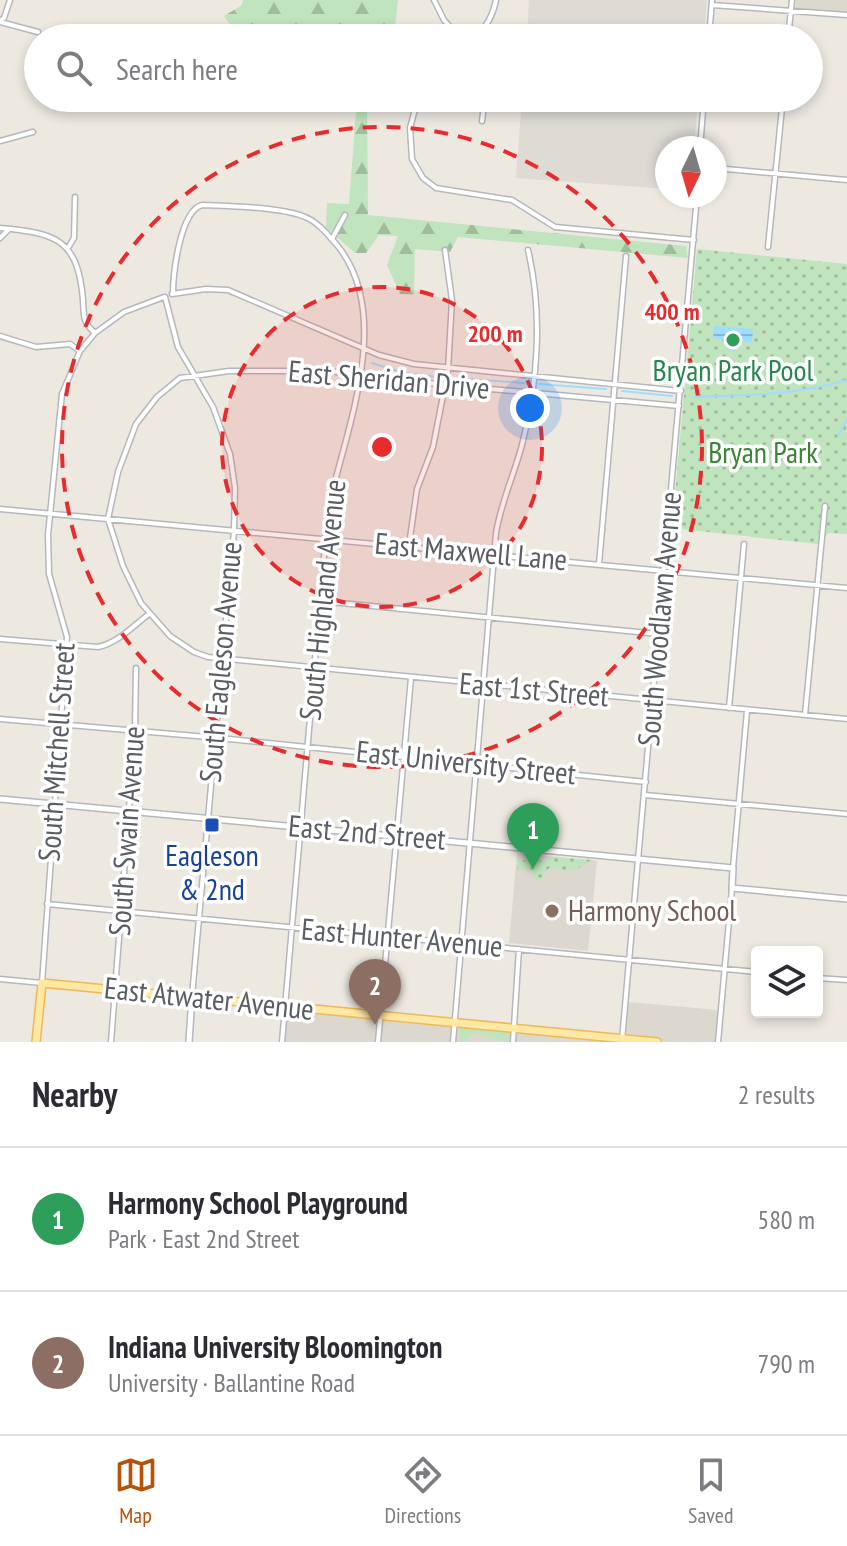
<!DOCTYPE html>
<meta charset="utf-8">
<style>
:root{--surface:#fff;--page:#f7f7f7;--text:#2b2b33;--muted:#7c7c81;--line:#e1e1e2;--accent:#b45309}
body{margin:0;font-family:"PT Sans Narrow",sans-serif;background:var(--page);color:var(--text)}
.controls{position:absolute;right:24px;bottom:24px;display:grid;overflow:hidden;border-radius:8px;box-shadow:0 4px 12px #0003}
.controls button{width:72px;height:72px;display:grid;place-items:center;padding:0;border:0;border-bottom:2px solid var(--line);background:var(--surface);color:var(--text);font:40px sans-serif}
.compass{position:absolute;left:655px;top:136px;width:72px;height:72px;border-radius:50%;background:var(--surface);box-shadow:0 4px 12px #0003;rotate:185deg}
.you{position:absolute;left:530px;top:408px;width:28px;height:28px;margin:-20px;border:6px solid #fff;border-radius:50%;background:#1a73e8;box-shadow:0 0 0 12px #1a73e833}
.badge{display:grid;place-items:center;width:52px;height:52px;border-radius:50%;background:var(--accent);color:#fff;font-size:26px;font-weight:700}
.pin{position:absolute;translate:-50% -66px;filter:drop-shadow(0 2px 4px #0008)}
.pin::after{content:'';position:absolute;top:42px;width:28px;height:24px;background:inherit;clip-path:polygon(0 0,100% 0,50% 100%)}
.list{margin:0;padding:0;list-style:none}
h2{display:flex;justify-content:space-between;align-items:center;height:104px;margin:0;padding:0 32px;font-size:34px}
h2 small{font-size:26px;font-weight:400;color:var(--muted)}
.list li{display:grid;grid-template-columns:52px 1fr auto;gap:24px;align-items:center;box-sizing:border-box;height:144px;padding:0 32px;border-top:2px solid var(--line)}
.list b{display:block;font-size:30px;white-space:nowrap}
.list p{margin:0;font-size:26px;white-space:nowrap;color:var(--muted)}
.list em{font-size:26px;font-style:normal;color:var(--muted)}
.icon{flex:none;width:44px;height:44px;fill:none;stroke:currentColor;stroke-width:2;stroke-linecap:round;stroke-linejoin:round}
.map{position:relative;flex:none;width:847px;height:1042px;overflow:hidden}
.search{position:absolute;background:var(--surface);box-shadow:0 4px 12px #0003;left:24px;right:24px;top:24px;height:88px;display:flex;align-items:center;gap:20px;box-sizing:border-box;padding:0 28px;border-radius:44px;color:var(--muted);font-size:30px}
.sheet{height:392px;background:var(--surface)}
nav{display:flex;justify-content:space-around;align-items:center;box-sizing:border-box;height:112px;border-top:2px solid var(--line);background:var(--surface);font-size:22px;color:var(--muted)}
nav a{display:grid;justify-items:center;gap:4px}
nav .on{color:var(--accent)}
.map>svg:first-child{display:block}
.industrial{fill:#dedbd5}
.education{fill:#ddd8cf}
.green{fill:#c0e4bd}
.forest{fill:url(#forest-firs)}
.park{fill:url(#park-dots)}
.water{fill:url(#water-rules)}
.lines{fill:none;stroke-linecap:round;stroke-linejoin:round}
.stream{stroke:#9fddfe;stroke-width:2}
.minor-casing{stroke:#b4b8bc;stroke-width:7}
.tertiary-casing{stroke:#b4b8bc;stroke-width:8}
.primary-casing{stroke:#f0b856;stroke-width:10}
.minor{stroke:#fff;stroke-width:4}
.tertiary{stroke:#fff;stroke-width:5}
.primary{stroke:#fee8a4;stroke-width:7}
.ring{fill:none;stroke:#e82c2d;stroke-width:4;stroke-dasharray:14 10}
.leisure-dot{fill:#2e9e5b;stroke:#fff;stroke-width:3}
.transit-dot{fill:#1a4fb4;stroke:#fff;stroke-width:3}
.education-dot{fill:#8d6e63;stroke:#fff;stroke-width:3}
.labels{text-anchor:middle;stroke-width:7;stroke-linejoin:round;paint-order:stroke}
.leisure-label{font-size:30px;fill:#27864d;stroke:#fff}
.street-label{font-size:30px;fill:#5a5e62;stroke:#fff}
.park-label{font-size:30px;fill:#388535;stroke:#fff}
.transit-label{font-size:30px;fill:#164399;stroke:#fff}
.education-label{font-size:30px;fill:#785e54;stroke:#fff;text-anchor:start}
.centre{fill:#e82c2d;stroke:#fff;stroke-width:4}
.ring-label{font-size:24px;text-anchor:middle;font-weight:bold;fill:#e82c2d;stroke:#fff;stroke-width:7;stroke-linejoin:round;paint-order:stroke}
</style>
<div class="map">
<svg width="847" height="1042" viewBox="0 0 847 1042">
<defs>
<pattern id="forest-firs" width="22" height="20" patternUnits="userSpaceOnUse" patternTransform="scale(2)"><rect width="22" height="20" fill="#c0e4bd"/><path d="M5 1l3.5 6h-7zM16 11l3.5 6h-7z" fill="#9fbc9d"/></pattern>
<pattern id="park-dots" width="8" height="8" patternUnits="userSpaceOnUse" patternTransform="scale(2)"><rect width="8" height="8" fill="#c0e4bd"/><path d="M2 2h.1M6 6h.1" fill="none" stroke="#9fbc9d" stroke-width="1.8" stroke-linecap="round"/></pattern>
<pattern id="water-rules" width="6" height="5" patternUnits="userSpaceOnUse" patternTransform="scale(2)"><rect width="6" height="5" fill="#9fddfe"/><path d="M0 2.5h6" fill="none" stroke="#85b6d1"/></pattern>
</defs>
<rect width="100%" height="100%" fill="#ede9e1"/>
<path class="industrial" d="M529 0H707L704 38H527Z
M522 98H698L694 148H667V189L516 178Z"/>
<path class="education" d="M796 0H847V12L796 8Z
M517 853 597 861 588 951 509 943Z
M628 1002 718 1010 716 1042H284L286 1007 624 1040Z"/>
<path class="green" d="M460 1027 510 1032 509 1042C496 1042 486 1036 473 1033L472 1037H467V1042H459Z"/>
<path class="forest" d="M243 0H398L395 27 378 38H245L242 26H231L224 16 242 5Z
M357 98H367L368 215 686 246 688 258 458 237 450 252 415 249 414 295 400 294 387 265 398 236 379 235 366 253H355L326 228 327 203 349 204Z"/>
<path class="park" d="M697 249 847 264V534L829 533 817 544 672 528Z
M554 857 594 860 572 871 549 868 540 881 533 879V871L517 870 518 860 538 861Z"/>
<path class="water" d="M714 326 753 329 752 343 737 341 736 351 727 350 728 340 713 338Z"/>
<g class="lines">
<path class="stream" d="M372 363 404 373 439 377
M455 378 524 383
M539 384 606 389
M622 391 672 396
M695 397C745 395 799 395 847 380
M838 436 847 420"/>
<g class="minor-casing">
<path id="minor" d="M434 0 444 20 460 38
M712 5 847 15
M0 21 4 18 10 0
M0 22 38 32
M475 38C487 27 493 16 496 0
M709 38 712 0
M788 38 792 0
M418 98 410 128 412 159 423 178 436 188 512 200 555 227 694 240
M482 121 485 98
M0 141 33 132
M700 148 704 98
M715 168 847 180
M0 228C56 233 78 239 83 300 84 315 82 322 95 333L80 351 62 394 48 535 49 574 67 637 42 983 0 979
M0 238 9 229
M332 239 345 215
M768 247 783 98
M68 248 74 238 75 197
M172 294 206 289 228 290 379 355 414 364 681 391
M173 294C173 274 180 211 202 205 229 206 281 207 305 217 318 222 328 235 337 245 395 316 345 431 328 510L282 1042
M165 297 178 347 213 407 230 454 235 488 234 531 192 996
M95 333 124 312 164 297
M0 336 36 347 70 344 80 351
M679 406 446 385 328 371H229L180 378 157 397 136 424 118 472 108 519 123 566 141 603 170 636 194 652 208 657 847 719
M0 509 847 588
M409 545 417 489 433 447 448 370 452 300 445 250
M599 564 626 256
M320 601 658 634
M0 639 98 647C118 643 133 626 149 614
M729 708 744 544
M805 715 825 506
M0 719 219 738 646 782
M645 795 847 814
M733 868 747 711
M47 904 757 972
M817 978 847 980
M622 1040 697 196
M111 1042 135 730 136 668
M378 1042 411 678
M453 1042 496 533C501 502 514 475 522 445 538 383 543 313 528 250
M513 1042 519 949
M718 1042 732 888"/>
</g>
<g class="tertiary-casing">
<path id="tertiary" d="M0 799 733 868 732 888 847 899
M189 1042 192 996"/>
</g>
<g class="primary-casing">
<path id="primary" d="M36 1042 42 983 657 1042"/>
</g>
<use href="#minor" class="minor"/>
<use href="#tertiary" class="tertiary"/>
<use href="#primary" class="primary"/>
</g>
<circle cx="382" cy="447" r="160" fill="#e82c2d" fill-opacity=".12"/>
<g class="ring">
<circle cx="382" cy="447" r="160"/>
<circle cx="382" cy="447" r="320"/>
</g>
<circle class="leisure-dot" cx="733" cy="340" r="8"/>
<rect class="transit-dot" x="204" y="817" width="16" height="16" rx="4"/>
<circle class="education-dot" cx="552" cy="911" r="8"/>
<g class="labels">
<g class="leisure-label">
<text x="733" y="381">Bryan Park Pool</text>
</g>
<g class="street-label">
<text transform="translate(389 380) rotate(5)" y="10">East Sheridan Drive</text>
<text transform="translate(471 552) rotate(5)" y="10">East Maxwell Lane</text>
<text transform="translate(323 600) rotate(-84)" y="10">South Highland Avenue</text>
<text transform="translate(660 619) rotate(-85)" y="10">South Woodlawn Avenue</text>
<text transform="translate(221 662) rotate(-85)" y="10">South Eagleson Avenue</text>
<text transform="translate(534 690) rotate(5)" y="10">East 1st Street</text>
<text transform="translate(57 752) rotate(-86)" y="10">South Mitchell Street</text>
<text transform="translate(466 763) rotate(6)" y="10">East University Street</text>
<text transform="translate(127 831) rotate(-86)" y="10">South Swain Avenue</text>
<text transform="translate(367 833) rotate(5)" y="10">East 2nd Street</text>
<text transform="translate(402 938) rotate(5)" y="10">East Hunter Avenue</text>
<text transform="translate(209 999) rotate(6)" y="10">East Atwater Avenue</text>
</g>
<g class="park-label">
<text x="763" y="463">Bryan Park</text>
</g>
<g class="transit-label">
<text x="212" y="866">Eagleson<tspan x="212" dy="34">&amp; 2nd</tspan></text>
</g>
<g class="education-label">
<text x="568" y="921">Harmony School</text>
</g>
</g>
<circle cx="382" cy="447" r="12" class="centre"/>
<g class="ring-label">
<text x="672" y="320">400 m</text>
<text x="495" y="342">200 m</text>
</g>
</svg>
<div class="controls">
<button><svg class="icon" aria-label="layers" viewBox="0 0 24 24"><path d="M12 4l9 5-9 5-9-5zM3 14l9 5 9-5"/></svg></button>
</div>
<svg class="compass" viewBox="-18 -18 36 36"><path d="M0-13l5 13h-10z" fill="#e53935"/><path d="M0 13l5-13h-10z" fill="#7c7c81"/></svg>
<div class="you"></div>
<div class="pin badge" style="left:533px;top:869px;background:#2e9e5b">1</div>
<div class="pin badge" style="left:375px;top:1025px;background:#8d6e63">2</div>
<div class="search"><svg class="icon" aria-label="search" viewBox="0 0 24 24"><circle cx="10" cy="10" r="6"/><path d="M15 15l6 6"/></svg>Search here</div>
</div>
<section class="sheet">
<h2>Nearby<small>2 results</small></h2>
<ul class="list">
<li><span class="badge" style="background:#2e9e5b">1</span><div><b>Harmony School Playground</b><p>Park · East 2nd Street</p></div><em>580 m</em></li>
<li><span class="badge" style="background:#8d6e63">2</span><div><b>Indiana University Bloomington</b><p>University · Ballantine Road</p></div><em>790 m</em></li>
</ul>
</section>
<nav>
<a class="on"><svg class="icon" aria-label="map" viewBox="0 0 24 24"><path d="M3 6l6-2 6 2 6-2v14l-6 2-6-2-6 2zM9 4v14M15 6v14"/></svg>Map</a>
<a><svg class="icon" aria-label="directions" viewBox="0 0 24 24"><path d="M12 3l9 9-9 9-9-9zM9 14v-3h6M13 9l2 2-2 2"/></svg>Directions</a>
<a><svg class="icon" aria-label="saved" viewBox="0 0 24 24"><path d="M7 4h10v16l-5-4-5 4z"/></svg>Saved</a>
</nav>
